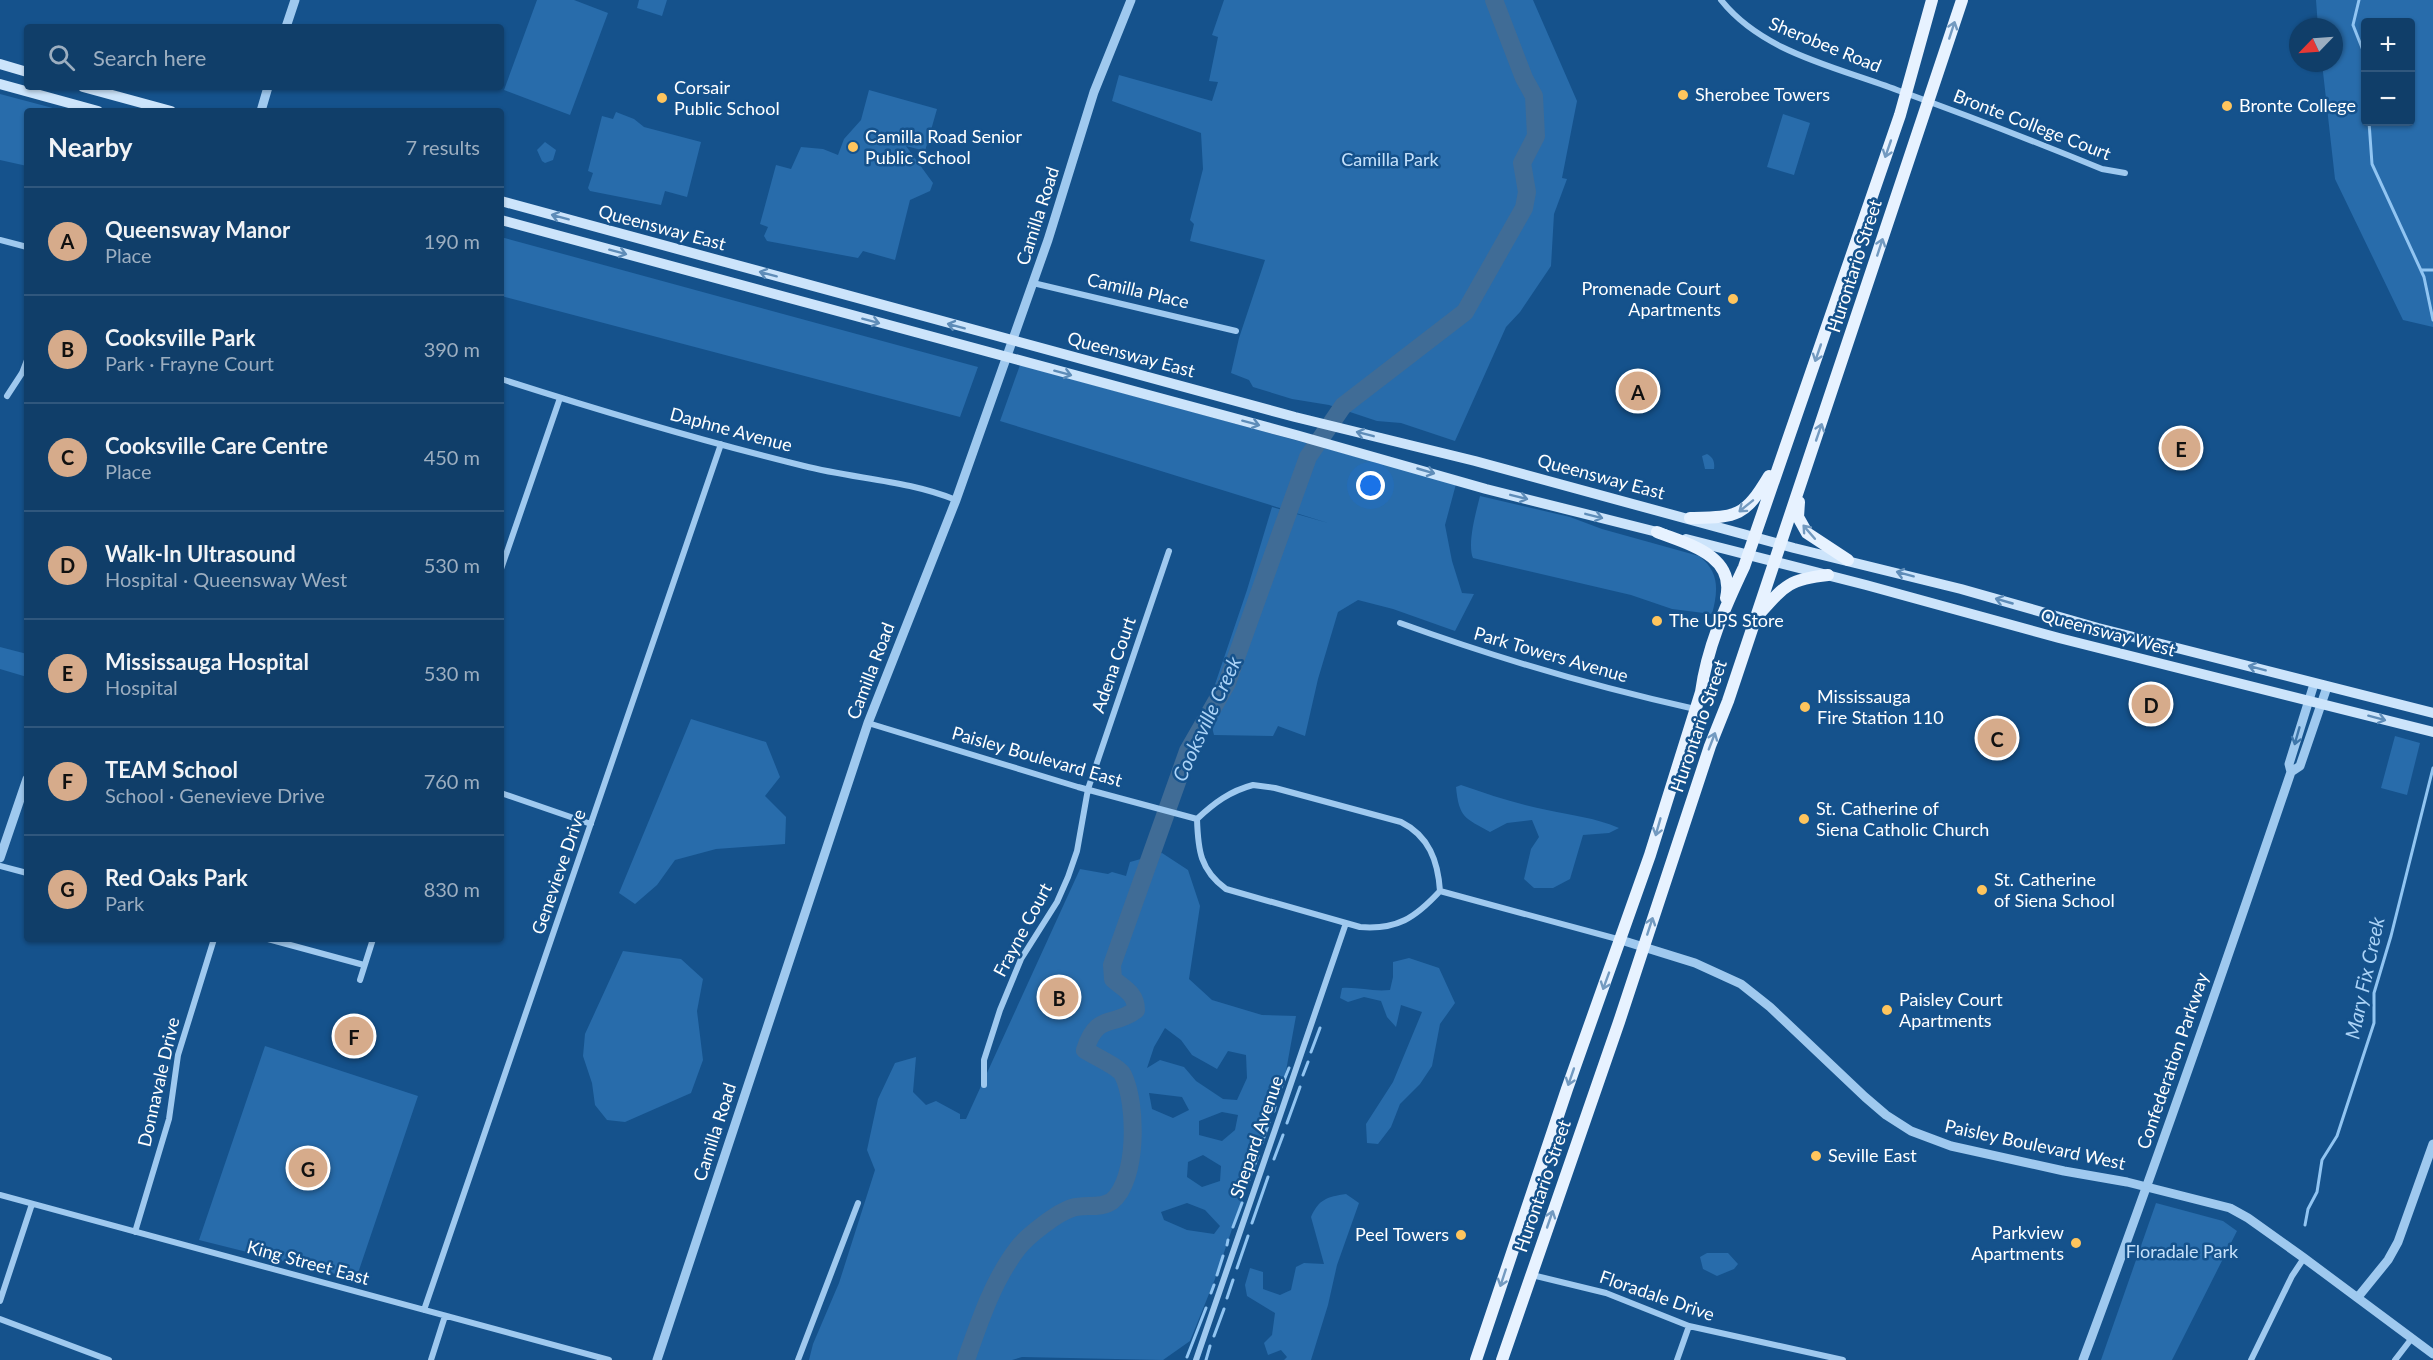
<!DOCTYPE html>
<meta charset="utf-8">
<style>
:root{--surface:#103e69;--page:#1e4971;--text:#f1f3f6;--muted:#9caec0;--line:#30577d;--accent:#d6ab8b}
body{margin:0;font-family:Lato,sans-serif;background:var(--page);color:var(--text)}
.controls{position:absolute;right:18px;top:18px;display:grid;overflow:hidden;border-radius:6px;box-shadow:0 2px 4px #0004}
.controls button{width:54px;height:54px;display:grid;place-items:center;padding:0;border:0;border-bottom:2px solid var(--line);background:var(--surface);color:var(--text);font:30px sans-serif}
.compass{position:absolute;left:2289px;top:18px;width:54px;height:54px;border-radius:50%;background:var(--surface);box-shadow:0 2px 4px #0004;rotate:245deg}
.you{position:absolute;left:1371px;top:486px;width:21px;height:21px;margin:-15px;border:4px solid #fff;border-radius:50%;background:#1a73e8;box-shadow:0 0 0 9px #1a73e833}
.badge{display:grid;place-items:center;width:39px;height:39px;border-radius:50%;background:var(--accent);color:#111;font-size:20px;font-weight:700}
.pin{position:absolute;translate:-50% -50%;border:3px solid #fff;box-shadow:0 2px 6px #0006}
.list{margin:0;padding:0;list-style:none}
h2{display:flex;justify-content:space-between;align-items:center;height:78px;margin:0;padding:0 24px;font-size:26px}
h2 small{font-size:20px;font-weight:400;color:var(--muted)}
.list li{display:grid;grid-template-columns:39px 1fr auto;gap:18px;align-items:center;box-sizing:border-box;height:108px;padding:0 24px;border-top:2px solid var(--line)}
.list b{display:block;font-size:22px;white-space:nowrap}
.list p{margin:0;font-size:20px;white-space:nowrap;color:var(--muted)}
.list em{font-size:20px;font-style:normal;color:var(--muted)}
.icon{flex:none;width:33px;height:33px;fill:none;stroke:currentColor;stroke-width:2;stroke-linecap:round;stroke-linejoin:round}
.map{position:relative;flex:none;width:2433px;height:1360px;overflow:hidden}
.search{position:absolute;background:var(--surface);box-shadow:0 2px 4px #0004;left:24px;top:24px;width:480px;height:66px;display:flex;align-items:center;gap:15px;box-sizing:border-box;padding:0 21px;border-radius:6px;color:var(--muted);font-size:22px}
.panel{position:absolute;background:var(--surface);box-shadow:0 2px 4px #0004;left:24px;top:108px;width:480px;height:834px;border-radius:6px}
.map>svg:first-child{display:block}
.green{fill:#286cab;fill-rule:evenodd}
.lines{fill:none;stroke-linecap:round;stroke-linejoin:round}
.stream{stroke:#91c5f2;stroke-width:3}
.river{stroke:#406c96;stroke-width:18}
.minor{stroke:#9fc9ef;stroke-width:6}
.tertiary{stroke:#9fc9ef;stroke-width:9}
.secondary{stroke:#cce4fb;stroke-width:10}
.primary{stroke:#e7f2ff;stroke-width:12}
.oneway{stroke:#739ac0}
.oneway2{stroke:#5e8cb8}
.oneway3{stroke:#3e76aa}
.poi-dot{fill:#ffc55d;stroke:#15528c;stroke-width:2}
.labels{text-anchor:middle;stroke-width:5;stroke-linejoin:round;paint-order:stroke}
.street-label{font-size:18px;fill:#fff;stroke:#15528c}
.poi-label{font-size:18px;fill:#fff;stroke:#15528c;text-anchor:start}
.park-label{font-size:18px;fill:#c5e1fb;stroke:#15528c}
.water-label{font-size:20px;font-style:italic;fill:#abd3f7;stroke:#15528c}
</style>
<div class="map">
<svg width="2433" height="1360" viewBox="0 0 2433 1360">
<rect width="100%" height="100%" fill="#15528c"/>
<path class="green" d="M537 0H574L608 13 570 115 504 90Z
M639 0H667L662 16 637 8Z
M1224 0H1533L1577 101 1562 178 1567 179 1554 214 1551 266 1520 312 1506 327 1455 441 1401 423 1377 421 1329 405 1292 399 1253 387 1249 380 1231 373 1239 338 1265 260 1190 241 1194 224 1190 220 1203 169 1201 133 1112 101 1119 75 1212 101 1218 82 1209 81 1218 37 1212 35Z
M2316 0H2433V327L2403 320 2335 179 2322 63H2334V27H2318ZM2366 22H2410V122H2366Z
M869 90 937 109 925 151 906 146 933 183 930 191 910 200 895 260 863 251 858 258 767 241 764 236 768 227 760 224 776 165 791 169 801 147 823 149 838 155 844 139 861 120Z
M0 94 64 111H27V166L0 160Z
M616 112 634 119 644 127 701 142 687 197 665 191 661 205 590 191 588 188 593 173 588 171 602 116 613 119Z
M1783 114 1810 123 1794 175 1767 167Z
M545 142 556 150 553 160 545 163 542 161 537 150Z
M501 237 978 367 960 417 501 296Z
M1020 365 1456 484 1445 525 1452 561 1462 593 1474 594 1455 631 1393 609 1358 600 1338 612 1318 679 1305 736 1278 726 1273 736 1214 735 1207 708 1247 590 1272 507 1328 523 1000 421Z
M1707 454C1713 457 1715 462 1714 469H1705L1702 456Z
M1480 496 1570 517 1602 529 1699 556C1720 572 1718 591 1712 614L1672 609 1631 595 1473 558C1467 544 1476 512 1480 496Z
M0 647 27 654V677L0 669Z
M691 719 766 742 780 777 765 796 786 817 785 844 716 849 675 860 657 885 635 904 619 893Z
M2395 736 2420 743 2407 795 2381 788Z
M1461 785C1490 795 1517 804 1547 810 1574 816 1593 817 1619 828L1609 833 1583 835 1570 879 1553 888H1534L1524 879 1531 849 1539 837 1532 820 1507 823 1490 832C1465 818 1459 818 1456 787Z
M1162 853 1188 870 1200 906 1189 979 1212 1000 1262 1015 1296 1016 1286 1071 1215 1279 1190 1341 1163 1360 1022 1357 1012 1360H809L813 1344 839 1283 875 1170 867 1150 878 1099 895 1063 916 1057 913 1092 926 1105 936 1101 960 1114V1119H966L1080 869 1108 874 1112 872 1126 876 1130 862ZM1165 1028 1181 1040 1192 1055 1217 1069 1228 1051 1246 1055 1247 1078 1237 1100 1223 1099 1196 1081 1184 1067 1160 1060 1147 1068 1154 1047ZM1149 1093 1182 1097 1189 1110 1173 1118 1152 1109ZM1222 1112 1238 1115 1235 1130 1222 1141 1199 1135V1121ZM1203 1155 1221 1166 1220 1181 1202 1187 1187 1177 1188 1162ZM1187 1203 1205 1210 1220 1226 1214 1234 1187 1230 1164 1220 1161 1212Z
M623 951 681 959 703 979 697 1011 703 1060 691 1093 625 1122 607 1120 595 1105 592 1083 583 1056 585 1034Z
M1409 958 1439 968 1455 1003 1440 1024 1432 1066 1420 1084 1400 1104 1391 1127 1378 1144 1367 1143 1366 1124 1393 1082 1422 1012 1401 1005 1396 1027 1387 1017 1381 1001 1364 997 1348 1002 1340 998 1342 988C1359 987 1373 992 1390 990L1393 977V962Z
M265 1046 418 1096 356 1279 199 1240Z
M1346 1194 1359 1203 1337 1265 1328 1305 1311 1360H1284L1287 1357 1281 1350 1268 1355 1264 1343 1272 1335 1275 1313 1247 1296 1245 1285 1250 1268 1263 1272V1289L1280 1295 1291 1290 1296 1267 1304 1263 1324 1264 1311 1217C1319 1199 1327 1197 1346 1194Z
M2156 1203 2223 1221 2237 1231 2172 1360H2101Z
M1707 1253H1728L1738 1264 1734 1269 1717 1276 1703 1269 1700 1257Z"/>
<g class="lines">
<path class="stream" d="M2359 0 2353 25 2366 58
M2369 122 2372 164 2424 277 2433 320
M2421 270H2433
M1311 1052 1320 1028
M1303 1075 1308 1062
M1278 1095 1289 1068
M1274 1111 1275 1106
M1287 1123 1300 1087
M1262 1143 1269 1122
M1274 1159 1283 1135
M1245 1190 1258 1156
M1252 1223 1268 1177
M2305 1225 2308 1209 2317 1192 2322 1160 2337 1136 2374 1023V993L2391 936 2433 768
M1233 1227 1242 1203
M1227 1245 1228 1240
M1237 1268 1248 1236
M1217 1275 1223 1256
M1211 1293 1214 1285
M1227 1298 1233 1280
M1214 1336 1224 1309
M1187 1357 1206 1308
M1206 1360 1210 1346"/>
<path class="river" d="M966 1360C979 1323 993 1280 1018 1248 1027 1236 1058 1212 1072 1208 1085 1204 1101 1209 1112 1201 1138 1180 1137 1103 1123 1075 1119 1067 1094 1056 1085 1050 1097 1012 1112 1028 1136 1010 1136 993 1124 989 1113 979L1112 965 1188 751 1227 683 1308 457 1343 406 1465 312 1524 208 1527 192 1522 163 1536 136 1534 96 1524 78 1494 0"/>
<path class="minor" d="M1721 0C1763 53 1837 67 1897 90 1966 115 2034 141 2102 169L2125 173
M0 240 27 247
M1033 283 1236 331
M501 379C601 411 702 441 804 466 855 479 907 480 956 500
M7 396 22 373 27 360
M501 569 560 398
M1400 623C1497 658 1595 687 1695 709
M868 723 1078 787 1197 819
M1253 785 1275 788 1401 822C1429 836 1438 861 1440 891 1415 918 1397 930 1360 927L1226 889C1200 870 1198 850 1197 819 1214 803 1230 791 1253 785Z
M501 793 591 824
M0 866 27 873
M1440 891 1621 940
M268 939 364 965
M360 980 373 939
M984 1085V1060L1000 1010 1021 959 1057 902 1068 877 1077 851 1088 789 1169 551
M0 1195 609 1360
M135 1232 169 1119 178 1055 214 939
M1532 1275 1606 1293 1689 1326 1843 1360
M0 1301 32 1204
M424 1310 721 444
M0 1319 109 1360
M431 1360 445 1316
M798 1360 858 1203
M1196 1360 1346 923
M1677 1360 1689 1326
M2251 1360 2292 1276 2304 1258
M2395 1360 2412 1338"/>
<path class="tertiary" d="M286 27 295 0
M261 111 268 87
M2291 772 2300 766 2327 687
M0 858 27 779
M1621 940 1695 963 1741 984 1770 1007 1865 1097 1886 1115 1911 1131 1951 1146 2064 1171 2127 1182 2230 1208 2248 1218 2304 1258 2433 1354
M2358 1297 2388 1260 2398 1242 2433 1144
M657 1360 868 723 956 500 1048 240 1094 92 1131 0
M2083 1360C2156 1165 2224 969 2291 772L2289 764 2314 684"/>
<path class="secondary" d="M0 64 27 72
M0 84 98 111
M83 87 171 111
M501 201 1295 417 1475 461 1794 548 1961 589 2098 628 2433 713
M501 220 1296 435 1486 489 1665 534
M1686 539 1866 585 2059 638 2433 732"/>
<path class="primary" d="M1799 502 1798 517 1807 533 1848 560
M1690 518C1737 517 1744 518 1769 476
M1657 532C1687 544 1736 555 1726 598
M1760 613C1785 585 1790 579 1828 575
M1476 1360 1567 1089 1650 855 1701 692C1707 648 1725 607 1744 567L1900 115 1932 0
M1502 1360 1619 1022 1710 746 1728 701 1962 0"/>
</g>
<defs><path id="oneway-shaft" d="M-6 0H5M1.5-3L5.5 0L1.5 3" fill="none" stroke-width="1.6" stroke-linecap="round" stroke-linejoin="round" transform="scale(1.5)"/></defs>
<g class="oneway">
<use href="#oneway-shaft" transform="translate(1952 30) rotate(-72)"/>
<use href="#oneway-shaft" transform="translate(1888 149) rotate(109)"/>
<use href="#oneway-shaft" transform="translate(1880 247) rotate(-72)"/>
<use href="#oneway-shaft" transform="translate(1818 353) rotate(109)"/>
<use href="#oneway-shaft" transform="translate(1819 432) rotate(-71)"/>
<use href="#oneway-shaft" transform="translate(1746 506) rotate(141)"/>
<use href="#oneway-shaft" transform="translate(1809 532) rotate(-131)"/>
<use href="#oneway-shaft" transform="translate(1712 741) rotate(-69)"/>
<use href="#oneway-shaft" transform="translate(1658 827) rotate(106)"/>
<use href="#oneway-shaft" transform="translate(1650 926) rotate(-72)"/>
<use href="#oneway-shaft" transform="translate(1606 981) rotate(110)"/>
<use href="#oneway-shaft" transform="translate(1571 1077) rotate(109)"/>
<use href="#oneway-shaft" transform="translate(1550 1219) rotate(-71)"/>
<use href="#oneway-shaft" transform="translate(1503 1278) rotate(108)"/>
</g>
<g class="oneway2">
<use href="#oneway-shaft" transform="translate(560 217) rotate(-165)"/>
<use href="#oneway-shaft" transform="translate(618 252) rotate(15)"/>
<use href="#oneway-shaft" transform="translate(768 274) rotate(-165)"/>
<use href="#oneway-shaft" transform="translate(871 321) rotate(15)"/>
<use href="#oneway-shaft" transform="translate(956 326) rotate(-165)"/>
<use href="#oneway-shaft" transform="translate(1063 373) rotate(15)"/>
<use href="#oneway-shaft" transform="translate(1251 423) rotate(15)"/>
<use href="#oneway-shaft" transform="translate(1365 434) rotate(-166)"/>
<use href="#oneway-shaft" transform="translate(1426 471) rotate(16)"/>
<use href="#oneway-shaft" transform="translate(1519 497) rotate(14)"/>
<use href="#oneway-shaft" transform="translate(1594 516) rotate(14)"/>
<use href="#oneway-shaft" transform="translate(1905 574) rotate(-165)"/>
<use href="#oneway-shaft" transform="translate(2004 601) rotate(-164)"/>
<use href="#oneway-shaft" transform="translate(2257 668) rotate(-165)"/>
<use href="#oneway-shaft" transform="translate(2377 718) rotate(15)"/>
</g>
<use class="oneway3" href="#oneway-shaft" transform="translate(2297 736) rotate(106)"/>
<g class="poi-dot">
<circle cx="1683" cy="95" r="6"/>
<circle cx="662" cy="98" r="6"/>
<circle cx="2227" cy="106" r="6"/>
<circle cx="853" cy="147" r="6"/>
<circle cx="1733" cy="299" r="6"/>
<circle cx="1657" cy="621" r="6"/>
<circle cx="1805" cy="707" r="6"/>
<circle cx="1804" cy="819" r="6"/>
<circle cx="1982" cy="890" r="6"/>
<circle cx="1887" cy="1010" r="6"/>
<circle cx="1816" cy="1156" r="6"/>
<circle cx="1461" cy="1235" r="6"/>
<circle cx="2076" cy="1243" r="6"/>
</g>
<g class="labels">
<g class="street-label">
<text transform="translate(1825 45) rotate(22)" y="6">Sherobee Road</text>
<text transform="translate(2032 125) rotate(21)" y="6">Bronte College Court</text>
<text transform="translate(1038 216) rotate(-72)" y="6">Camilla Road</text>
<text transform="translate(662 228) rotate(15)" y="6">Queensway East</text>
<text transform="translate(1855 266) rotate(-72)" y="6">Hurontario Street</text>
<text transform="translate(1138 291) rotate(13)" y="6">Camilla Place</text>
<text transform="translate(1131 355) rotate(15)" y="6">Queensway East</text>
<text transform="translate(731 430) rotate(15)" y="6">Daphne Avenue</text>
<text transform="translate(1601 477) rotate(15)" y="6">Queensway East</text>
<text transform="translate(2108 633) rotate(15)" y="6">Queensway West</text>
<text transform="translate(1551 655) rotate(16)" y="6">Park Towers Avenue</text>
<text transform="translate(1114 665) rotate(-71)" y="6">Adena Court</text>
<text transform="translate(871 671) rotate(-69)" y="6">Camilla Road</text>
<text transform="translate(1699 726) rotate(-71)" y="6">Hurontario Street</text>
<text transform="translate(1037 757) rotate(16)" y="6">Paisley Boulevard East</text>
<text transform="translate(559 872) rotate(-71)" y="6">Genevieve Drive</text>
<text transform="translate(1023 930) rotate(-62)" y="6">Frayne Court</text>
<text transform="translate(2173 1061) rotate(-71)" y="6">Confederation Parkway</text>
<text transform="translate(159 1082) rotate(-77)" y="6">Donnavale Drive</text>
<text transform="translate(715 1132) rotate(-72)" y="6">Camilla Road</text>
<text transform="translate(1257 1137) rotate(-71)" y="6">Shepard Avenue</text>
<text transform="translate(2035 1145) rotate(12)" y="6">Paisley Boulevard West</text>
<text transform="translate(1543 1186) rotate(-71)" y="6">Hurontario Street</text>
<text transform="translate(308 1263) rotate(15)" y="6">King Street East</text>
<text transform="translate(1657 1296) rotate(19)" y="6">Floradale Drive</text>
</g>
<g class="poi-label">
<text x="674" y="94">Corsair<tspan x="674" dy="21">Public School</tspan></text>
<text x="1695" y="101">Sherobee Towers</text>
<text x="2239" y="112">Bronte College</text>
<text x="865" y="143">Camilla Road Senior<tspan x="865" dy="21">Public School</tspan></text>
<text x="1721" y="295" text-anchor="end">Promenade Court<tspan x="1721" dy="21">Apartments</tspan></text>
<text x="1669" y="627">The UPS Store</text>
<text x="1817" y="703">Mississauga<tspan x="1817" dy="21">Fire Station 110</tspan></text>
<text x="1816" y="815">St. Catherine of<tspan x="1816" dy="21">Siena Catholic Church</tspan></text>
<text x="1994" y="886">St. Catherine<tspan x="1994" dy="21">of Siena School</tspan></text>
<text x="1899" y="1006">Paisley Court<tspan x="1899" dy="21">Apartments</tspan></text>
<text x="1828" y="1162">Seville East</text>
<text x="2064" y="1239" text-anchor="end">Parkview<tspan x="2064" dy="21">Apartments</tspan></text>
<text x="1449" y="1241" text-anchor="end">Peel Towers</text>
</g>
<g class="park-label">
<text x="1390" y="166">Camilla Park</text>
<text x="2182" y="1258">Floradale Park</text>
</g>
<g class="water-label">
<text transform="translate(1207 719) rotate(-65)" y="7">Cooksville Creek</text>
<text transform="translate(2365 978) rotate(-78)" y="7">Mary Fix Creek</text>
</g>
</g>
</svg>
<div class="controls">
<button>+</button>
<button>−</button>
</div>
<svg class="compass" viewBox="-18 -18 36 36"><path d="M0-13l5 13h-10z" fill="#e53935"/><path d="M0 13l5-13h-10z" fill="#9caec0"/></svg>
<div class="you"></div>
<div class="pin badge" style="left:1638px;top:391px">A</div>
<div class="pin badge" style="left:1059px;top:997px">B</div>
<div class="pin badge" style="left:1997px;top:738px">C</div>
<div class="pin badge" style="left:2151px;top:704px">D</div>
<div class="pin badge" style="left:2181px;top:448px">E</div>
<div class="pin badge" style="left:354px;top:1036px">F</div>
<div class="pin badge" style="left:308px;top:1168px">G</div>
<div class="search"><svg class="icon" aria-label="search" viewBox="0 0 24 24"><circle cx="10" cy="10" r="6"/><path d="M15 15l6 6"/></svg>Search here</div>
<section class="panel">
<h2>Nearby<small>7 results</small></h2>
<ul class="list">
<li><span class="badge">A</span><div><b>Queensway Manor</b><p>Place</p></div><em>190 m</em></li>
<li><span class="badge">B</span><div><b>Cooksville Park</b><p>Park · Frayne Court</p></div><em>390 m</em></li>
<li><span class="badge">C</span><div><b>Cooksville Care Centre</b><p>Place</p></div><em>450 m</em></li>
<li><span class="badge">D</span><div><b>Walk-In Ultrasound</b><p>Hospital · Queensway West</p></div><em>530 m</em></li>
<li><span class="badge">E</span><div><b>Mississauga Hospital</b><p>Hospital</p></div><em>530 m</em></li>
<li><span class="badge">F</span><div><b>TEAM School</b><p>School · Genevieve Drive</p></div><em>760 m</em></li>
<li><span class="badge">G</span><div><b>Red Oaks Park</b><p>Park</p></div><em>830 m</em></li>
</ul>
</section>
</div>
